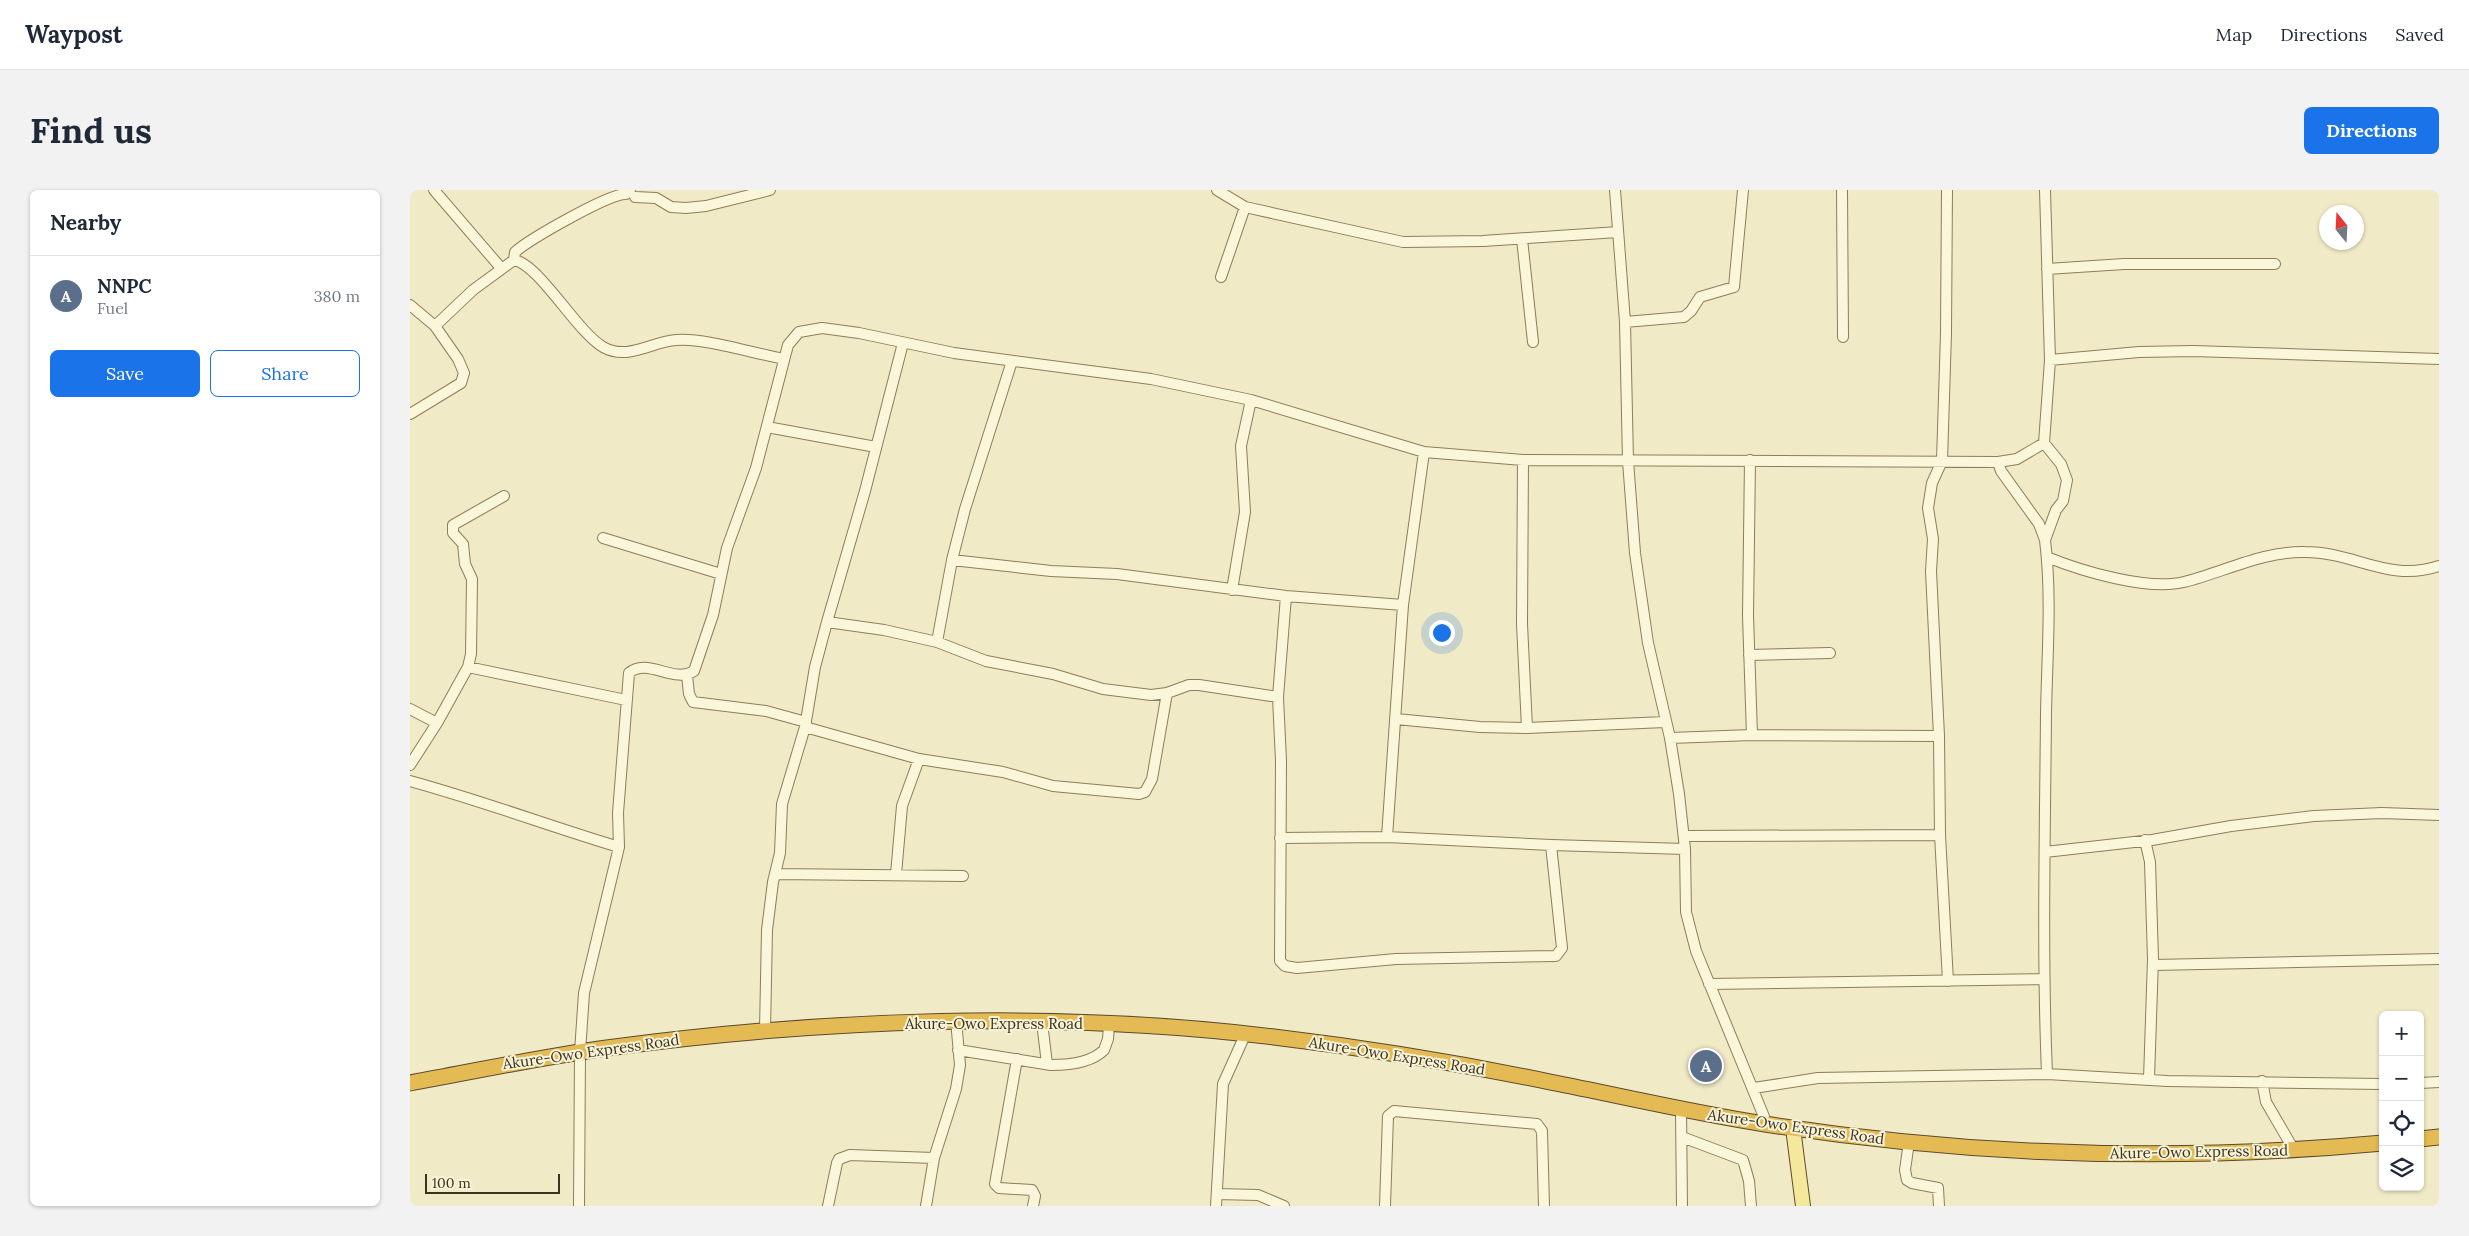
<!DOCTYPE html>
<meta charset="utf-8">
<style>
:root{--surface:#fff;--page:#f2f2f3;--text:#1f2937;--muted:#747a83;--line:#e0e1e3;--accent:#1a73e8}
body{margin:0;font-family:Lora,serif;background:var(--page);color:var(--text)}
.controls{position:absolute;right:15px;bottom:15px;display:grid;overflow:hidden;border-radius:8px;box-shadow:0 1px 4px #0004}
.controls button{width:45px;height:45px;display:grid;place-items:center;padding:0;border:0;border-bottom:1px solid var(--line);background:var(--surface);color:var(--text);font:25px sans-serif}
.compass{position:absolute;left:1909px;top:15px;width:45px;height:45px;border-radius:50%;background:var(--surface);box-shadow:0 1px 4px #0004;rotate:342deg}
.scale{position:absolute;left:15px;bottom:12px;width:135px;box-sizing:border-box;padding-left:5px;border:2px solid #3c321f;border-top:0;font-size:14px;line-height:18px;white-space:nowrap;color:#3c321f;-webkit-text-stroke:4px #f7f3d6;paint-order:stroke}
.you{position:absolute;left:1031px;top:442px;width:18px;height:18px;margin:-12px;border:4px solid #fff;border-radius:50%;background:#1a73e8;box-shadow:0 0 0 8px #1a73e833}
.badge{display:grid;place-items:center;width:32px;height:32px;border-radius:50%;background:var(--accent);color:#fff;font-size:16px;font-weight:700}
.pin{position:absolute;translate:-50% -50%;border:2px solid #fff;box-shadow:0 1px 5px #0006}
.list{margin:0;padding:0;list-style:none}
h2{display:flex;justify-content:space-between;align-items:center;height:65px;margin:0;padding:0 20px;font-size:21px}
h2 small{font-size:16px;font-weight:400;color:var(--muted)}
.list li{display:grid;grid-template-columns:32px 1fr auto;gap:15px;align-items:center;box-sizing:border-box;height:80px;padding:0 20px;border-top:1px solid var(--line)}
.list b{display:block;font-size:19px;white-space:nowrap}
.list p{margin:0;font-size:16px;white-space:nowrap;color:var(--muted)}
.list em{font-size:16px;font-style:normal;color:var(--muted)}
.actions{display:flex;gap:10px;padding:15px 20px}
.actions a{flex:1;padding:11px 0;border:1px solid var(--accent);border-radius:8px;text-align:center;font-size:18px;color:var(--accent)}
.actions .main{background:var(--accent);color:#fff}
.icon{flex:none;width:28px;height:28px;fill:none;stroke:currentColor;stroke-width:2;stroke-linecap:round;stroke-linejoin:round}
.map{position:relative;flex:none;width:2029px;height:1016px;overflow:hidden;border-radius:8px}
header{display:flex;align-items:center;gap:30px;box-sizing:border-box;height:70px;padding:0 25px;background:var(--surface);border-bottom:1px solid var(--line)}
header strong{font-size:24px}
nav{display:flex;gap:28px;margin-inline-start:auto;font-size:18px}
.intro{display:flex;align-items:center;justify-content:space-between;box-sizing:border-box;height:120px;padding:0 30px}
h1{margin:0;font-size:35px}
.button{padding:12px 22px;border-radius:8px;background:var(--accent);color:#fff;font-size:18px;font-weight:700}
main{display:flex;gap:30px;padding:0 30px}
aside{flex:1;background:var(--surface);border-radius:8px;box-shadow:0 1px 4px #0004}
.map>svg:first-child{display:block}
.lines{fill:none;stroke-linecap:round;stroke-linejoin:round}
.minor-casing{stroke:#8d7d5a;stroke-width:12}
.major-casing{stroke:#5b4a2e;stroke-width:16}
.highway-casing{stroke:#5b4a2e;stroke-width:17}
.minor{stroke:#faf6da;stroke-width:10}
.major{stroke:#f5e79c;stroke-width:14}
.highway{stroke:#e3ba53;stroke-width:15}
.labels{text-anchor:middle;stroke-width:4;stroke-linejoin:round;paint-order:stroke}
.street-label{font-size:15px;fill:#3c321f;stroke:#f7f3d6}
</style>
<header>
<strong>Waypost</strong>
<nav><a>Map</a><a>Directions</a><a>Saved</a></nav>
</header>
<div class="intro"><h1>Find us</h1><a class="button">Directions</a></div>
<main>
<aside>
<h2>Nearby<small></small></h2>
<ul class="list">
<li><span class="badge" style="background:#5c6f8a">A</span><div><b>NNPC</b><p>Fuel</p></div><em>380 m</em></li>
</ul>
<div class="actions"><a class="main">Save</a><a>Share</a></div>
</aside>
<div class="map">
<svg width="2029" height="1016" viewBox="0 0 2029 1016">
<rect width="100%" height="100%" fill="#f1eac6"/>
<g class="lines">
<g class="minor-casing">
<path id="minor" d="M24 0 91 78
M807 0 835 17 993 52 1073 51 1208 42
M1205 0 1215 132 1218 271 1225 363 1238 453 1260 548 1269 604 1275 659 1276 722 1286 761 1357 934
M1432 0 1433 147
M1537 0 1536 143 1532 271 1522 293 1518 318 1523 349 1521 381 1529 546 1530 645 1538 791
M225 7 246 8 261 17 276 18 296 16 360 0
M1112 49 1123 152
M104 70 105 62C120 49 198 4 216 4L220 0
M1637 79 1714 74H1865
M811 87 835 17
M0 115 25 136 48 169 54 183 51 193 0 224
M1215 132 1274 127 1281 121 1290 107 1324 97 1333 0
M25 136 63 100 104 70C129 74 167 142 193 157 218 171 240 152 266 150 292 147 346 164 374 169
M493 153 455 301 417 432 474 440 527 452 576 471 643 484 693 499 741 505 757 503 779 495H789L868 507
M1640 170 1729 162 1783 161 2029 169
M357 237 466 257
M1634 253 1640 170 1635 0
M1634 253 1651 274 1657 290 1653 311 1646 320 1635 350 1629 334 1591 281 1588 272 1607 269Z
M1113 270 1112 434 1117 538
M1340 270 1338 426 1342 545
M193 348 311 384
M1635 350C1642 407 1637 467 1636 524 1635 645 1632 764 1637 884
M1637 367C1671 381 1738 401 1774 392 1814 382 1853 361 1895 362 1945 362 1979 393 2029 376
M542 370 641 381 707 384 876 406 993 415
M822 400 835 322 831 256 841 210
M876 406 868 507 871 571 870 771 875 776 887 778 986 769 1146 766 1152 758 1141 655
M417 432 405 477 395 537 509 569 593 582 643 596 729 604 735 602 742 589 757 503
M527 452 542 370 555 319 602 171
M1339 465 1420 463
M58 477 216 510
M277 485 279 504 283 512 356 521 396 532
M0 519 27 533
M986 529 1070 537 1117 538 1255 532
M1260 548 1342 545 1529 546
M0 575 27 533 58 477 61 464 62 389 55 374 53 354 43 343V335L94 306
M0 591C70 610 139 636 209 657
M1274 646 1530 645
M977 647 993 415 1014 262
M870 648 977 647 1141 655 1275 659
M1735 650 1740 672 1743 769 1739 889
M1635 662 1742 650 1821 636 1904 626 1972 623 2029 625
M365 684 553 686
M486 684 492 616 509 569
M1743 775 2029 769
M1299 794 1633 789
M632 832 637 874
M355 840 357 740 363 692 370 663 372 614 395 537
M548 860 641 875C659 875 681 873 694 860L698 849 699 835
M607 869 585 994 589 998 622 1000 625 1006 623 1016
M1852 891 1856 912 1884 960
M2010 893 2029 892
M1344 898 1408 888 1637 884 1757 891 1973 894
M1271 920 1272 1016
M1272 947 1333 970 1339 991 1341 1016
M1499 952 1495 980 1497 990 1502 993 1528 998 1529 1016
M807 1004 848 1005 874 1016
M169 1016 170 862 174 803 209 657 208 623 219 483C237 467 264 494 284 481L303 425 317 358 346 278 378 155 389 142 412 138 449 143 544 163 741 189 841 210 1014 262 1113 270 1588 272
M418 1016 427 973 429 969 440 965 524 968
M516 1016 524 968 546 899 550 875 546 830
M806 1016 813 894 835 845
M975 1016 978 926 984 921 1127 934 1132 941 1134 1016"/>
</g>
<g class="major-casing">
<path id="major" d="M1383 938 1393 1016"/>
</g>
<g class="highway-casing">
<path id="highway" d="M0 893C66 881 131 867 197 858 414 829 646 820 864 847 956 858 1049 873 1140 892 1212 906 1283 923 1355 934 1559 966 1767 972 1973 953
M2010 949 2029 947"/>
</g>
<use href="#minor" class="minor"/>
<use href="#major" class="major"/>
<use href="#highway" class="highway"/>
</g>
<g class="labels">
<g class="street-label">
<text x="584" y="839">Akure-Owo Express Road</text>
<text transform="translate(181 862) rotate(-8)" y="5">Akure-Owo Express Road</text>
<text transform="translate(987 866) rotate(9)" y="5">Akure-Owo Express Road</text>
<text transform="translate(1386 937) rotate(8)" y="5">Akure-Owo Express Road</text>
<text transform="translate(1789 962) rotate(-1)" y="5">Akure-Owo Express Road</text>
</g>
</g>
</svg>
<div class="controls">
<button>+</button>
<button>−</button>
<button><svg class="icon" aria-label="locate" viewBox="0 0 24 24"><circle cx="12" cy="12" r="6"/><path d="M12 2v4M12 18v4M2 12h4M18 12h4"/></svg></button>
<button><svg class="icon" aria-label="layers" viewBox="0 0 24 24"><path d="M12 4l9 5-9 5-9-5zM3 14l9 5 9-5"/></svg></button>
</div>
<svg class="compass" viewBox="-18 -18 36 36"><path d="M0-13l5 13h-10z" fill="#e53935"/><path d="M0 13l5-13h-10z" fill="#747a83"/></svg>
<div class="scale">100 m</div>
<div class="you"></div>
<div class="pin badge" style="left:1296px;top:876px;background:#5c6f8a">A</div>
</div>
</main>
